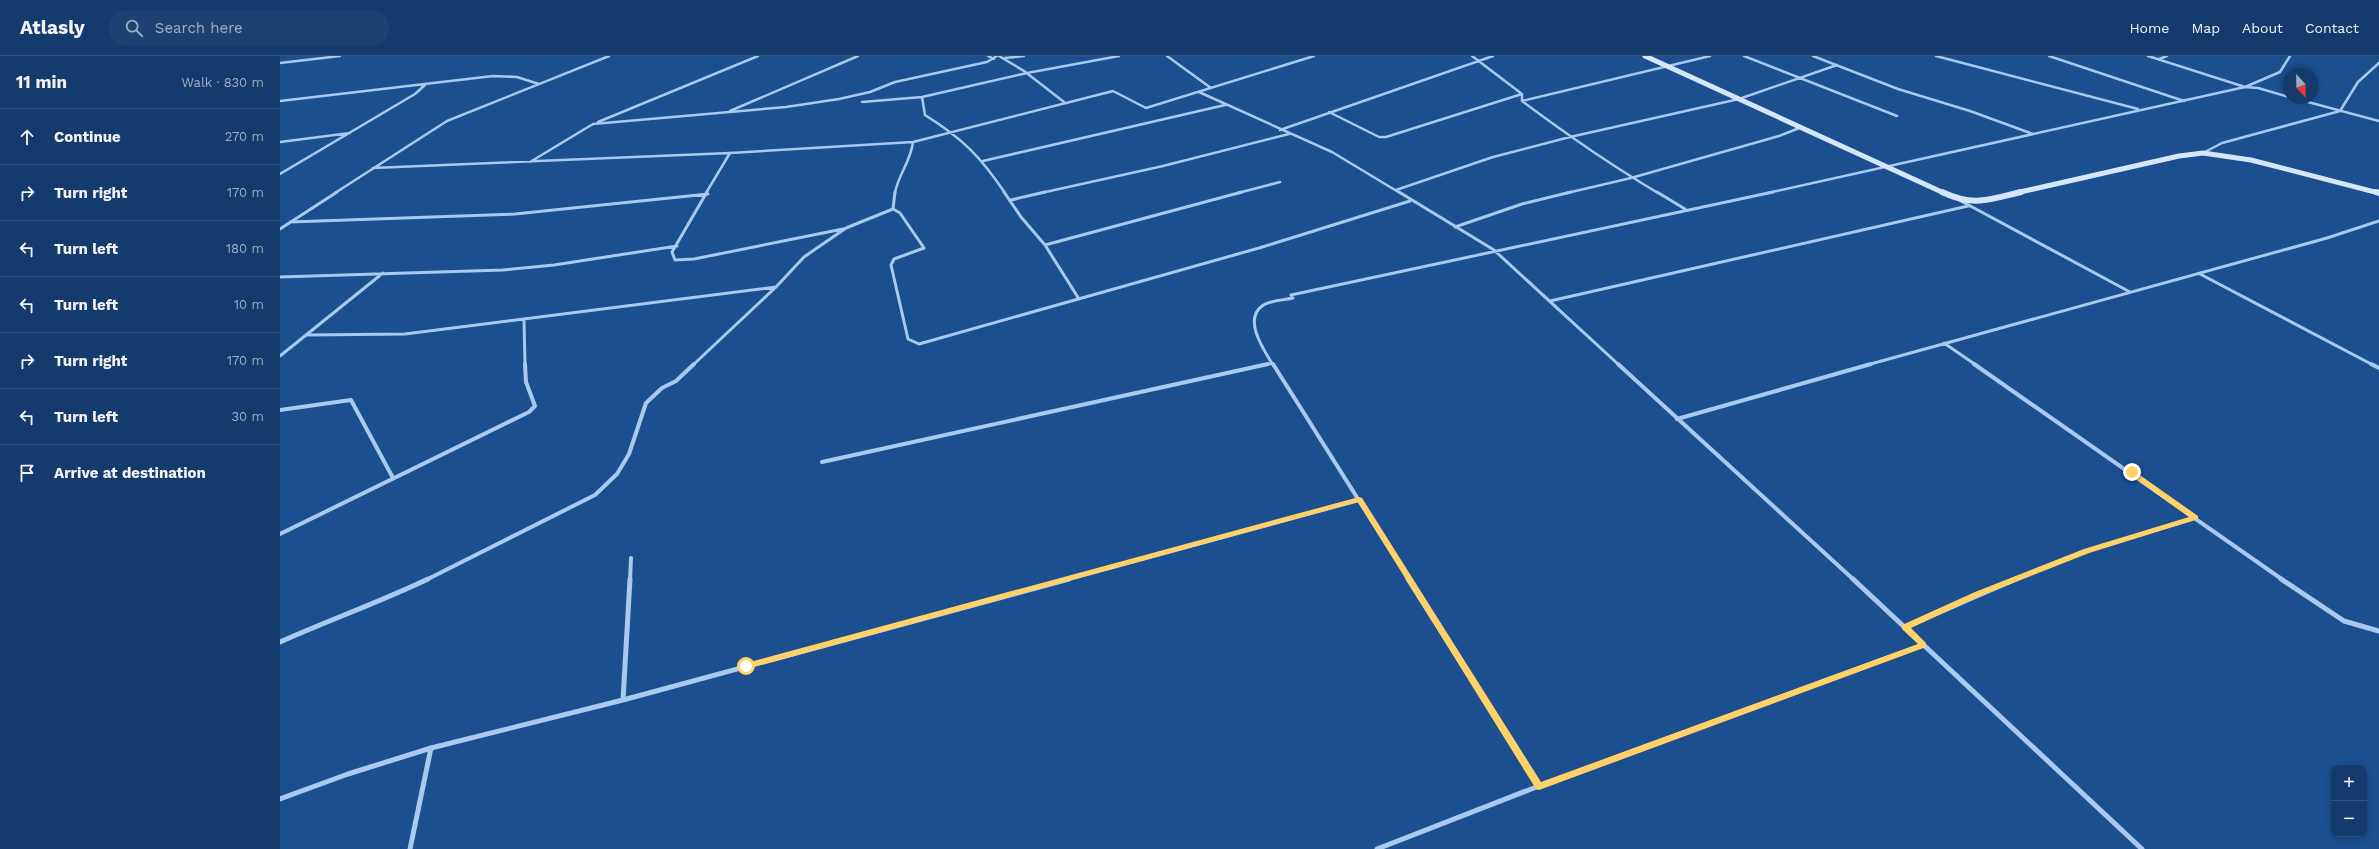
<!DOCTYPE html>
<meta charset="utf-8">
<style>
:root{--surface:#143b6b;--page:#1d4271;--text:#f1f3f6;--muted:#9dadc1;--line:#33557e}
body{margin:0;font-family:"Work Sans",sans-serif;background:var(--page);color:var(--text)}
.controls{position:absolute;right:12px;bottom:12px;display:grid;overflow:hidden;border-radius:8px;box-shadow:0 2px 6px #0003}
.controls button{width:36px;height:36px;display:grid;place-items:center;padding:0;border:0;border-bottom:1px solid var(--line);background:var(--surface);color:var(--text);font:20px sans-serif}
.compass{position:absolute;left:2003px;top:12px;width:36px;height:36px;border-radius:50%;background:var(--surface);box-shadow:0 2px 6px #0003;rotate:158deg}
.stop{position:absolute;width:12px;height:12px;margin:-9px;border:3px solid #ffd166;border-radius:50%;background:#fff}
.stop.end{background:#ffd166;border-color:#fff;box-shadow:0 1px 4px #0008}
.list{margin:0;padding:0;list-style:none}
h2{display:flex;justify-content:space-between;align-items:center;height:52px;margin:0;padding:0 16px;font-size:17px}
h2 small{font-size:13px;font-weight:400;color:var(--muted)}
.list li{display:grid;grid-template-columns:26px 1fr auto;gap:12px;align-items:center;box-sizing:border-box;height:56px;padding:0 16px;border-top:1px solid var(--line)}
.list b{display:block;font-size:15px;white-space:nowrap}
.list em{font-size:13px;font-style:normal;color:var(--muted)}
.icon{flex:none;width:22px;height:22px;fill:none;stroke:currentColor;stroke-width:2;stroke-linecap:round;stroke-linejoin:round}
.map{position:relative;flex:none;width:2099px;height:793px;overflow:hidden}
header{display:flex;align-items:center;gap:24px;box-sizing:border-box;height:56px;padding:0 20px;background:var(--surface);border-bottom:1px solid var(--line)}
header strong{font-size:19px}
nav{display:flex;gap:22px;margin-inline-start:auto;font-size:14px}
.search{width:280px;height:36px;background:var(--page);display:flex;align-items:center;gap:10px;box-sizing:border-box;padding:0 14px;border-radius:22px;color:var(--muted);font-size:15px}
main{display:flex}
aside{flex:1;background:var(--surface)}
.map>svg:first-child{display:block}
.lines{fill:none;stroke-linecap:round;stroke-linejoin:round}
.street-far3{stroke:#a9c9ee;stroke-width:2.5}
.street-far2{stroke:#a9c9ee;stroke-width:3}
.street-far1{stroke:#a9c9ee;stroke-width:4}
.street{stroke:#a9c9ee;stroke-width:5}
.secondary-far1{stroke:#d6e6fa;stroke-width:5}
.secondary{stroke:#d6e6fa;stroke-width:6}
.route{fill:#ffd166}
</style>
<header>
<strong>Atlasly</strong>
<div class="search"><svg class="icon" aria-label="search" viewBox="0 0 24 24"><circle cx="10" cy="10" r="6"/><path d="M15 15l6 6"/></svg>Search here</div>
<nav><a>Home</a><a>Map</a><a>About</a><a>Contact</a></nav>
</header>
<main>
<aside>
<h2>11 min<small>Walk · 830 m</small></h2>
<ul class="list">
<li><svg class="icon" aria-label="ahead" viewBox="0 0 24 24"><path d="M12 20V5M6 11l6-6 6 6"/></svg><div><b>Continue</b></div><em>270 m</em></li>
<li><svg class="icon" aria-label="right" viewBox="0 0 24 24"><path d="M7 20v-9h11M14 6l5 5-5 5"/></svg><div><b>Turn right</b></div><em>170 m</em></li>
<li><svg class="icon" aria-label="left" viewBox="0 0 24 24"><path d="M17 20v-9H6M10 6l-5 5 5 5"/></svg><div><b>Turn left</b></div><em>180 m</em></li>
<li><svg class="icon" aria-label="left" viewBox="0 0 24 24"><path d="M17 20v-9H6M10 6l-5 5 5 5"/></svg><div><b>Turn left</b></div><em>10 m</em></li>
<li><svg class="icon" aria-label="right" viewBox="0 0 24 24"><path d="M7 20v-9h11M14 6l5 5-5 5"/></svg><div><b>Turn right</b></div><em>170 m</em></li>
<li><svg class="icon" aria-label="left" viewBox="0 0 24 24"><path d="M17 20v-9H6M10 6l-5 5 5 5"/></svg><div><b>Turn left</b></div><em>30 m</em></li>
<li><svg class="icon" aria-label="arrive" viewBox="0 0 24 24"><path d="M6 21V4h12l-3 4 3 4H6"/></svg><div><b>Arrive at destination</b></div></li>
</ul>
</aside>
<div class="map">
<svg width="2099" height="793" viewBox="0 0 2099 793">
<rect width="100%" height="100%" fill="#1b4f8f"/>
<g class="lines">
<path class="street-far3" d="M708 0 714 3
M719 0 744 15 784 46
M887 0 931 32
M1192 0 1242 38V45C1286 78 1331 109 1378 137
M1464 0 1617 60
M1533 0 1618 33 1690 55 1753 78
M1656 0 1858 53
M1769 0 1904 45
M1868 0 1965 31 1978 32 2009 41
M725 2 744 0
M1879 3 1887 0
M0 7 60 0
M919 36 1052 96 1120 137
M642 41 747 17 839 0
M2013 42 2099 65
M0 45 213 20 237 21 259 28
M1242 45 1430 0
M582 46 642 41 645 59C683 83 700 100 725 137
M450 55 578 0
M1049 56 1099 81H1106L1242 38
M318 66 478 0
M1000 74 1213 0
M0 86 70 77
M1923 97 1942 87 2060 55 2078 26 2099 7
M703 105 945 49
M250 106 313 68 506 51 559 43 590 36 615 26 707 6 717 0
M93 112 450 97 633 86 833 35 866 52 1034 0
M0 118 135 38 146 28
M1116 134 1213 101 1290 81 1459 43 1557 9
M55 137 167 65 329 0
M426 137 450 97
M615 137C618 119 631 105 633 86
M761 137 883 110 1009 78
M958 137 1000 126
M1287 137 1351 122 1499 80 1522 71
M1488 137 1965 31 2000 16 2010 0"/>
<path class="street-far2" d="M427 136 392 196 395 204 414 203 563 173
M724 136 741 161 765 189 799 243
M1119 136 1214 194 1339 309
M1377 136 1405 153
M731 144 765 136
M1681 145 1850 236
M613 153 620 157 644 192 614 203 611 209 628 283 639 288 979 192 1130 145
M10 166 235 158 428 138
M1175 171 1242 148 1291 136
M0 173 57 136
M765 189 962 136
M1920 218 2093 309
M0 221 223 214 274 209 397 190
M1270 245 1688 150
M244 264 245 309
M27 279 125 278 496 231
M1664 287 1696 309
M0 300 103 217
M413 309 496 231 524 201 566 172 613 153 615 136
M984 309 992 307
M993 309C984 294 963 264 982 250 990 244 1004 244 1013 242L1011 239 1493 136
M1587 309 2047 182 2099 165"/>
<path class="street-far1" d="M993 308 1129 524
M1338 308 1574 524
M1694 308 2003 524
M2091 308 2099 312
M0 354 71 344 113 422
M1397 363 1591 308
M542 406 988 308
M0 478 249 356 255 350 246 326 245 308
M146 524 315 439 337 418 349 398 366 347 382 332 396 325 414 308
M350 524 351 502
M785 524 1079 444
M1733 524 1806 495 1915 462"/>
<path class="street" d="M1128 523 1259 730
M1573 523 1862 793
M2001 523 2064 565 2099 575
M1625 571 1736 523
M0 586C49 564 100 546 148 523
M343 644 350 523
M0 743 68 718 151 692 343 644 789 523
M130 793 151 692
M1097 793 1259 730 1643 589"/>
<path class="secondary-far1" d="M1365 0 1664 137
M1736 137 1899 100 1923 97 1971 104 2099 137"/>
<path class="secondary" d="M1662 136C1694 151 1708 144 1741 136
M2096 136 2099 137"/>
</g>
<path class="route" d="M1849 415H1854L1918 460V463L1809 497 1700 540 1631 572 1646 587V591L1259 734 1256 733 1078 446 466 613 462 610 466 607 1079 441 1082 442 1261 726 1638 588 1622 573V569L1695 536 1804 493 1909 461 1849 418Z"/>
</svg>
<div class="controls">
<button>+</button>
<button>−</button>
</div>
<svg class="compass" viewBox="-18 -18 36 36"><path d="M0-13l5 13h-10z" fill="#e53935"/><path d="M0 13l5-13h-10z" fill="#9dadc1"/></svg>
<div class="stop" style="left:466px;top:610px"></div>
<div class="stop end" style="left:1852px;top:416px"></div>
</div>
</main>
